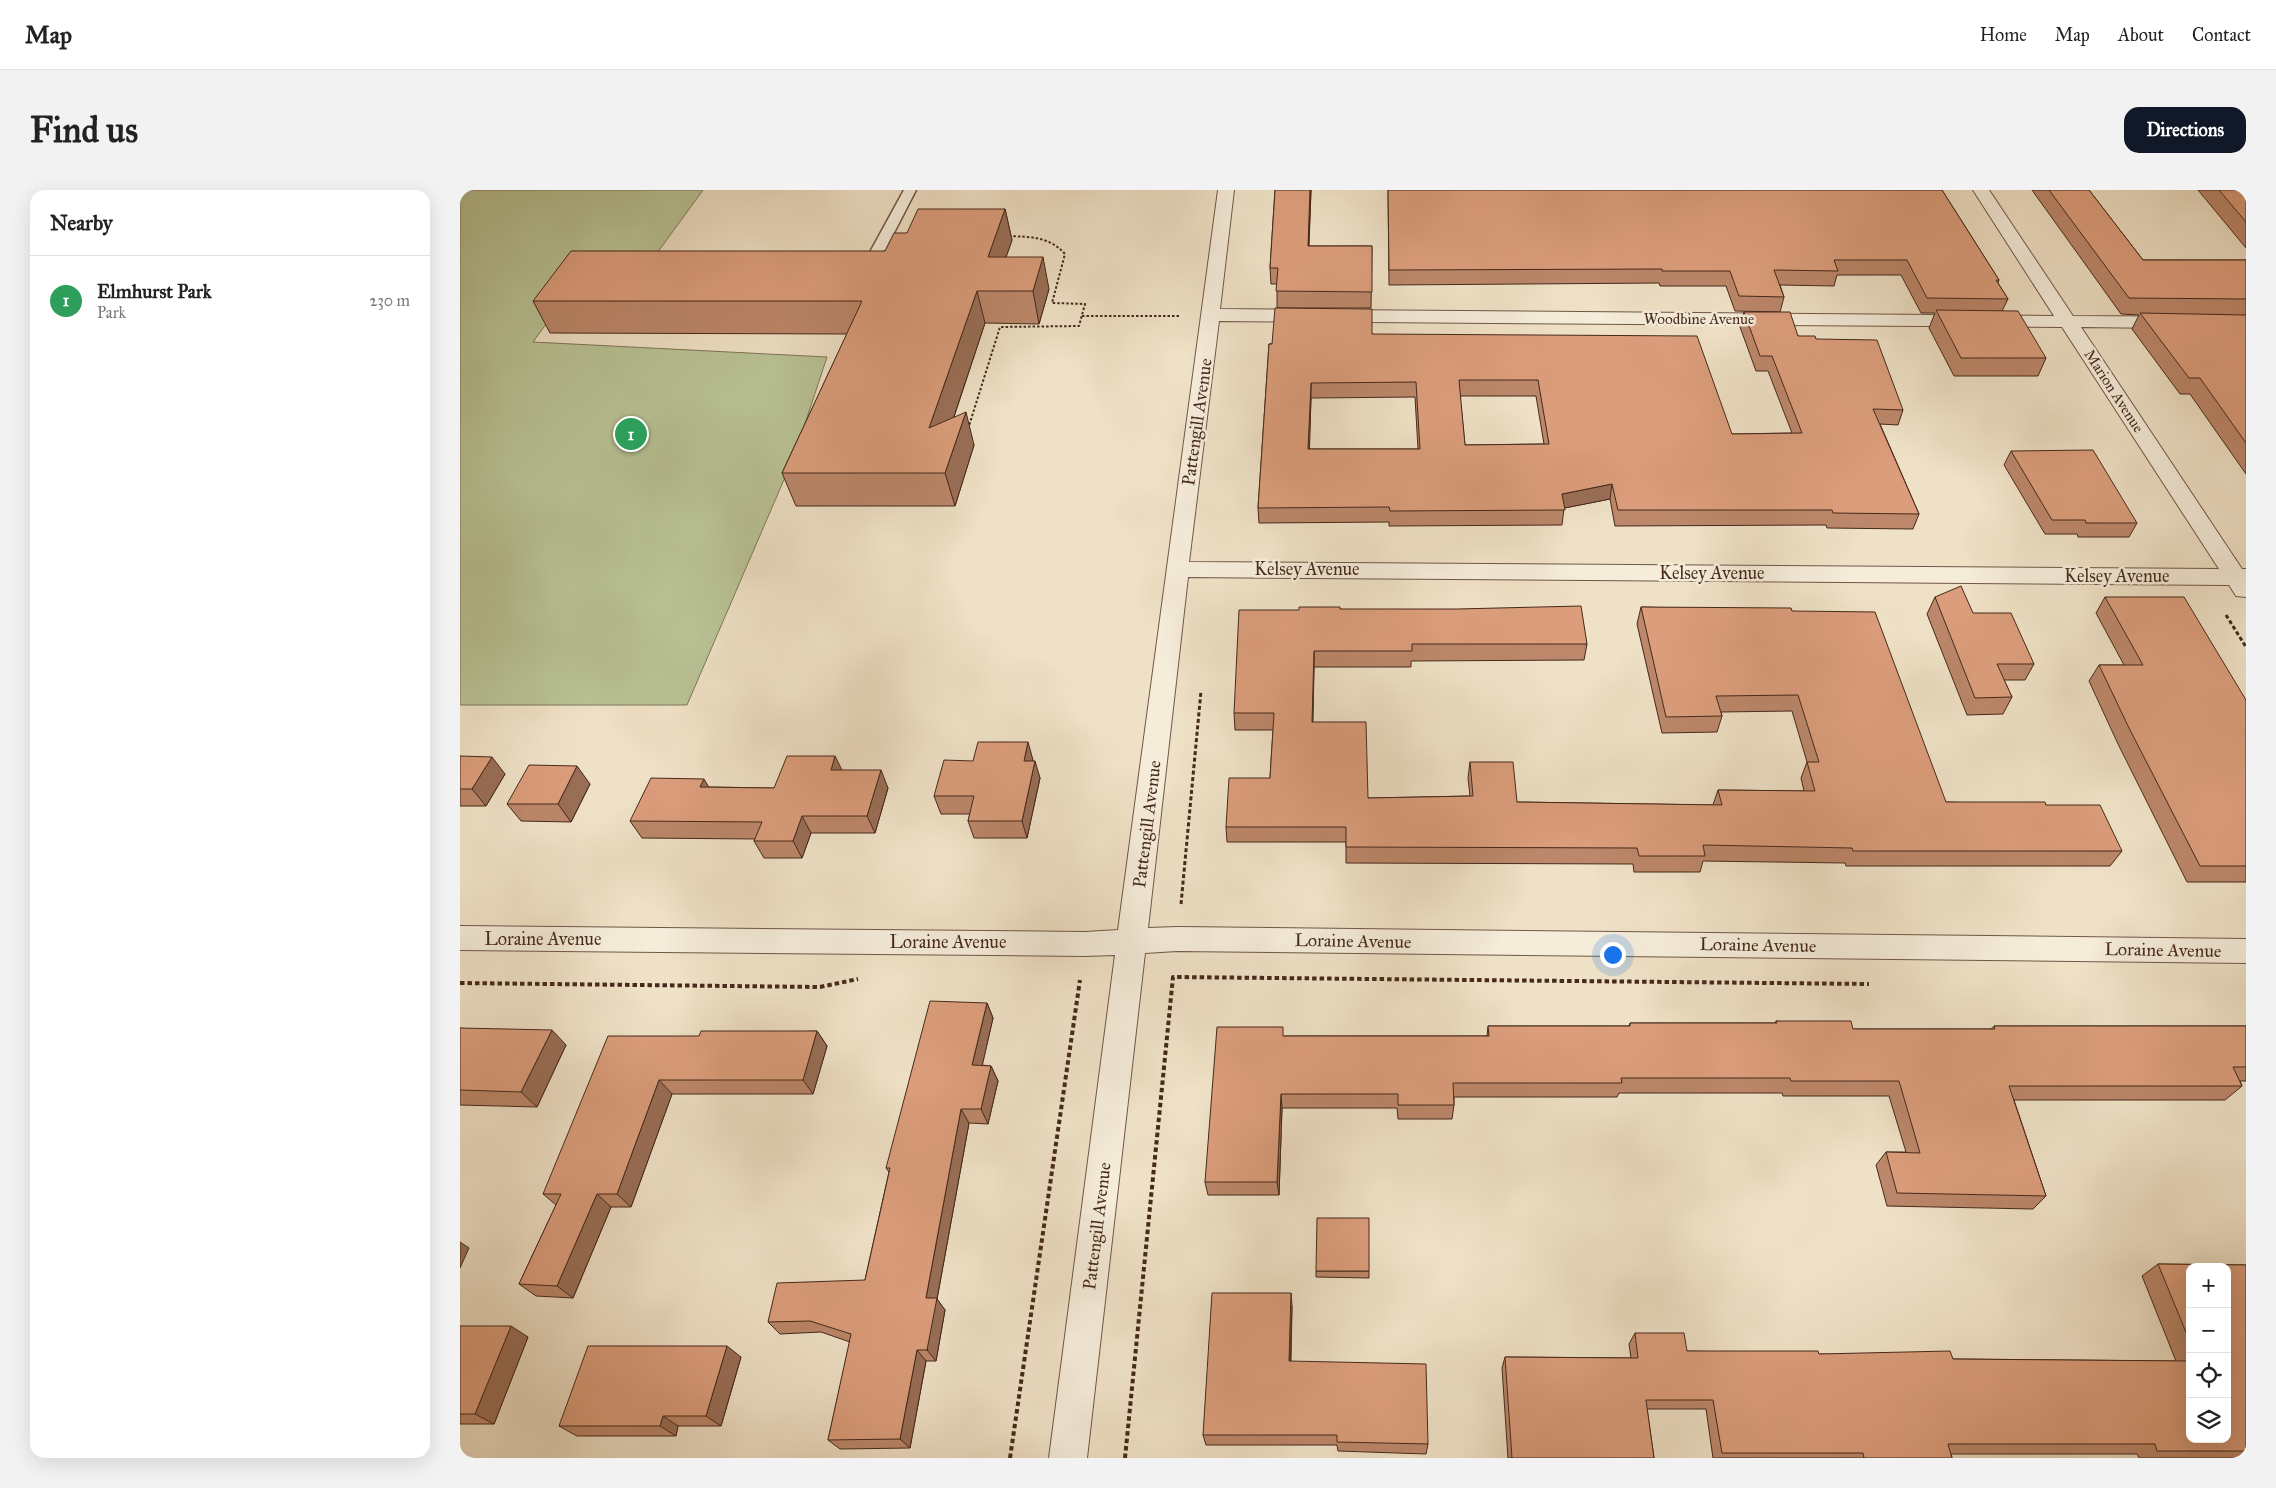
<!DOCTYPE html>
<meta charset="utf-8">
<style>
:root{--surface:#fff;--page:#f2f2f2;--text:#222;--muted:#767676;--line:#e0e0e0;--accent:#111827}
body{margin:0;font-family:"IM FELL Great Primer",serif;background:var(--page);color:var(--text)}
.controls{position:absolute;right:15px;bottom:15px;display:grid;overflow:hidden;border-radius:10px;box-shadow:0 5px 20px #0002}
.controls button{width:45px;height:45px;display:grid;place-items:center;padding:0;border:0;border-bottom:1px solid var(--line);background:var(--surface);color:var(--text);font:25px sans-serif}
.you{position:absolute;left:1152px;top:764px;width:18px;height:18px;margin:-12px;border:4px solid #fff;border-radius:50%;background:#1a73e8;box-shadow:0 0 0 8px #1a73e833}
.badge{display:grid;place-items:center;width:32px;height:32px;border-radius:50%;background:var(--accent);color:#fff;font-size:16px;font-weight:700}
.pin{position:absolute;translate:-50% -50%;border:2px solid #fff;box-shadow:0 1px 5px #0006}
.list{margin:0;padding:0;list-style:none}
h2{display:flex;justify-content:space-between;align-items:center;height:65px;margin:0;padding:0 20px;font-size:21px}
h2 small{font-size:16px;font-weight:400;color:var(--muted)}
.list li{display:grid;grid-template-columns:32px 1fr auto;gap:15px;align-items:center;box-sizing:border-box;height:90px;padding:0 20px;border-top:1px solid var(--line)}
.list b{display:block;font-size:19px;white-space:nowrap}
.list p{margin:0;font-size:16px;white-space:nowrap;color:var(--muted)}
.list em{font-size:16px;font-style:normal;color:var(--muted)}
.icon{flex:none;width:28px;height:28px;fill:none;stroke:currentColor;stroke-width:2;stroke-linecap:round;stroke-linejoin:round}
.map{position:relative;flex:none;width:1786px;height:1268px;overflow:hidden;border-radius:15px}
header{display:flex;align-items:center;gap:30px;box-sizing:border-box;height:70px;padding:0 25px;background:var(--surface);border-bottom:1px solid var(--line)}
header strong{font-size:24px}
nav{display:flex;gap:28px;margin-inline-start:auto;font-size:18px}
.intro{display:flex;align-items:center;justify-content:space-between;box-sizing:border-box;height:120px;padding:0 30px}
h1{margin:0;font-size:35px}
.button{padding:12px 22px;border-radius:15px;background:var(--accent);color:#fff;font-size:18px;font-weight:700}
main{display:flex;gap:30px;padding:0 30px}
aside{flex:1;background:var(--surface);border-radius:15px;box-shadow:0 5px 20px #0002}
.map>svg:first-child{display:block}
.green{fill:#b9c396;stroke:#7f7658}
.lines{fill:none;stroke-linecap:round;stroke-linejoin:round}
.lane-casing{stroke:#705746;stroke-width:3}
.street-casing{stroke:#705746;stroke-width:2}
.path-far2{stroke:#45291b;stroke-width:2;stroke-dasharray:2.5 2;stroke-linecap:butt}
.path-far1{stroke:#45291b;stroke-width:3;stroke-dasharray:4 2.5;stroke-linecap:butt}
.path{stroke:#45291b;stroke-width:4;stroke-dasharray:4.5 3;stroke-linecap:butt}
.lane{fill:#f5ecda;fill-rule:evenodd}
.street{fill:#f5ecda;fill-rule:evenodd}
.wall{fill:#bc876a;stroke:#45291b;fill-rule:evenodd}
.shaded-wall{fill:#996e56;stroke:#45291b}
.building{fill:#db9d7b;stroke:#45291b;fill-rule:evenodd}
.labels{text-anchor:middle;stroke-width:5;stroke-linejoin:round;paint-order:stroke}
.far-street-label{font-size:15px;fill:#45291b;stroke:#f5ecda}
.street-label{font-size:18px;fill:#45291b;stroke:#f5ecda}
</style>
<header>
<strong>Map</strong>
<nav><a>Home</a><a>Map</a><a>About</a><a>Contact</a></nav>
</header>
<div class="intro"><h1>Find us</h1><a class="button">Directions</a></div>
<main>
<aside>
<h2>Nearby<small></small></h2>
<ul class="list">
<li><span class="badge" style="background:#2e9e5b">1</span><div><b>Elmhurst Park</b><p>Park</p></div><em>230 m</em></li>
</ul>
</aside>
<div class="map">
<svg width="1786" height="1268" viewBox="0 0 1786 1268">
<rect width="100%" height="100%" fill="#efe1c6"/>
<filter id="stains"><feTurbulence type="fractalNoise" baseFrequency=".004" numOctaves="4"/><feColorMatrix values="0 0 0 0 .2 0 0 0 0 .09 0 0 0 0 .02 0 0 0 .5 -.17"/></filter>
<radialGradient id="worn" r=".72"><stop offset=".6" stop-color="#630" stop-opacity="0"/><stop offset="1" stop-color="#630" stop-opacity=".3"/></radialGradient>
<path class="green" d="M0 0H243L184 81 122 85 73 152 367 167 335 264 227 515H0Z"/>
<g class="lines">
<g class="lane-casing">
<path id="lane" d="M444 0H456L423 64 416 68 411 67 409 64Z"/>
</g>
<g class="street-casing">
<path id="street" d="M758 0H774L760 119 1594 126 1513 0H1529L1613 126 1786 127V139L1621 137 1782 379H1786V407L1776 406 1769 395 728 387 688 738 717 737 1786 749V773L717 761 685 763 627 1268H589L655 765 625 766 0 760V736L625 742 658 740ZM759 131 1602 137 1759 379 729 372Z"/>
</g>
<path class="path-far2" d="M622 126H719
M508 239 540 137 619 136 625 114 592 113 605 64C589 46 570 47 548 46"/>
<path class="path-far1" d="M1766 425 1786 457
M721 714 741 501"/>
<path class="path" d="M0 793 360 797 398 789
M550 1268 620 790
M665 1268 713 787 1409 794"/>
<use href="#lane" class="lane"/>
<use href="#street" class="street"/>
</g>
<path class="wall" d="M815 0H851L849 56H912L911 118H817V94H811L810 78Z
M928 0H1482L1539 90 1538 93 1548 109 1542 121 1586 168 1578 186H1494L1469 138 1475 123H1461L1441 85H1377L1374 96 1320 95 1324 107 1320 122 1275 121 1266 96H1200L1199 93 929 95Z
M1572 0H1629L1683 70H1786V284L1730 204H1720L1672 139 1679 125 1661 124Z
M1738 0H1786V58Z
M545 19 552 50 546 67 589 99 579 134 525 133 494 227 514 255 495 316H336L322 283 387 144 90 143 73 111 425 61 447 43Z
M1284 122 1338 146 1356 149 1443 220 1438 235 1420 234 1459 324 1453 339 1367 338 1366 335 1155 336 1150 309 1104 318 1102 335 929 336V332L799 333 798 318 809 154 912 144 1272 244 1332 243 1308 181H1296L1280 137ZM1000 206H1076L1084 254 1005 255ZM955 207 958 259H849L851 208Z
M1551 261 1677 333 1669 347H1618L1617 344H1585L1544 275Z
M1475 407 1513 423 1574 474 1565 490H1544L1552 507 1543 524 1507 525 1467 424Z
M1645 407 1786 510V692H1727L1658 554 1629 491 1639 475H1664L1636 423Z
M1181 417 1332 421 1486 612 1586 615 1662 661 1650 676H1386L1385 673 1243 671 1240 682H1174L1173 674 886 673V652H767L766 637 810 588 813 540H775L774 523 880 419 1127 454 1124 470 951 471V477H854L853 532 908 608 1010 606 1008 588 1010 572 1057 612 1253 615 1258 600 1344 601 1341 588 1347 572 1332 521 1261 522 1262 526 1257 542 1202 543 1177 434Z
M0 566 45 584 26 616H0Z
M573 570 580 588 567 648H514L508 631 510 624H481L474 606 513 571Z
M382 580 428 598 415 643H351L342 668H304L294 651 295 649 182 648 170 631 249 597 314 598Z
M130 594 111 632 61 631 47 614Z
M527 813 533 828 522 875 531 876 538 891 528 934 509 933 477 1109 485 1120 476 1171H466L450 1258 380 1259 368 1250 390 1152 361 1142 320 1144 308 1132 405 1090 429 982 426 978Z
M1316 831 1393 839H1531L1534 836H1786V891H1780L1782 896 1765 910H1554L1586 1006 1573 1019 1427 1016 1416 975 1426 962H1446L1429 906H1323L1322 903H1159L1157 907H994V915L992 929H938L937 918H822L819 1005H748L745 992 824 846H1027L1028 836H1169L1170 833H1315Z
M0 838 106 855 77 917 0 915Z
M357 841 367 856 353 904H212L171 1017H151L113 1108 76 1106 59 1094 96 1015 83 1004 239 846Z
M1698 1074 1786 1075V1268H1679L1677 1264H1491L1492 1268H1253L1246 1219H1187L1194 1268H1048L1042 1178 1045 1167 1171 1168 1169 1154 1175 1143 1227 1161 1359 1164 1493 1169 1716 1171 1682 1086ZM1730 1077H1767L1730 1249Z
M856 1081H909V1088L856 1087Z
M832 1116 831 1171 968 1254 966 1264 878 1261 877 1255H746L743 1245Z
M0 1136 68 1147 34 1234H0Z
M281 1167 261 1236H218L216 1246H117L99 1236Z"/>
<path class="shaded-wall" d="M850 0H851L848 71V56Z
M545 19 552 50 535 99 528 67Z
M583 67 589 99 579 134 573 101Z
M517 101 525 133 479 271 469 238Z
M851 193V208L849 275 848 259Z
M506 222 514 255 495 316 485 283Z
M1152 294 1150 309 1100 319 1102 304Z
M854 461V477L852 548V532Z
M568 552 573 570 569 588 564 571Z
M375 566 384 584 371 580Z
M32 567 45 584 26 616 12 599Z
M575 571 580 588 567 648 562 631Z
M117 576 130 594 111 632 98 614Z
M421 580 428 598 415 643 407 626Z
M244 589 254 606 240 597Z
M342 626 351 643 342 668 333 651Z
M527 813 533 828 519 890 512 875Z
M92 840 106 855 77 917 61 902Z
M357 841 367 856 353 904 343 890Z
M531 876 538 891 528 934 521 919Z
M199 890 212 904 171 1017 157 1004Z
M821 904 822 918 819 1005 817 992Z
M501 919 509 933 477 1109 485 1120 476 1171 467 1160 466 1108Z
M137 1004 151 1017 113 1108 97 1096Z
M0 1052 9 1058 0 1078Z
M831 1103 832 1116 830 1182 829 1171Z
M51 1136 68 1147 34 1234 15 1224Z
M267 1156 281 1167 261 1236 246 1226Z
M457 1160 466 1171 450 1258 440 1249Z
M203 1226 218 1236 216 1246 200 1236Z"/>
<path class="building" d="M815 0H850L848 56H912V102L816 101 818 78H810Z
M928 0H1482L1539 90H1536L1548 109 1467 108 1447 70H1374L1378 81 1314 80 1324 107 1279 106 1270 81H1202V79L929 80Z
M1589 0H1629L1683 70H1786V109L1669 108Z
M1759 0H1786V32Z
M458 19H545L528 67H583L573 101H517L469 238 506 222 485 283H322L402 111H73L111 61H425L434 43H447Z
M815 118 912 119V144L1237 146 1272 244 1342 243 1312 166H1300L1284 122H1330L1338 146H1355L1356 149 1417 150 1443 220 1413 219 1459 324 1373 323 1372 320H1158L1152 294 1102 304 1105 320 930 321 929 317 798 318 809 154H812ZM999 190H1078L1089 254 1005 255ZM956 192 960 259H848L851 193Z
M1476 120 1558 121 1586 168H1501Z
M1680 123 1786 125V253L1740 188H1729Z
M1633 260 1677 333H1626L1625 330H1592L1551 261Z
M1501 396 1513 423H1551L1574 474H1537L1552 507 1515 508 1475 407Z
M1645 407H1724L1786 510V676H1740L1669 538 1639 475H1683Z
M1121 416 1127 454H952V461H854L852 532H906L908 608 1013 606 1010 572H1053L1057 612 1262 615 1258 600 1355 601 1347 572H1359L1338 505 1256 506 1262 526 1206 527 1181 417 1331 418 1332 421 1415 422 1486 612H1585L1586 615H1640L1662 661H1393L1392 658 1243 655 1245 666H1179L1177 658 886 657V637H766L769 588H810L814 523H774L779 420H839V417H880V419H997Z
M518 552H568L564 571H575L562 631H508L514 606H474L484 570 513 571Z
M0 566 32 567 12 599H0Z
M327 566H375L371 580H421L407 626H342L333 651H294L302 632 170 631 191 588 244 589 240 597 314 598Z
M69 575 117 576 98 614H47Z
M470 811 527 813 512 875 531 876 521 919H501L466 1108H477L467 1160H457L440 1249 368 1250 391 1144 350 1131 308 1132 317 1093 405 1090 430 978H426Z
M1316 831H1391L1393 839H1535L1534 836H1786V877H1773L1782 896H1549L1586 1006 1437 1003 1426 962 1460 963 1439 891H1331L1330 888H1161L1162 893H993L994 915H938V904H821L817 992H745L757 837H823V846H1029L1028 836H1170V833H1317Z
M0 838 92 840 61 902 0 900Z
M241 841H357L343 890H199L157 1004H137L97 1096 59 1094 101 1004H83L148 846H239Z
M857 1028H909V1081H856Z
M1698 1074 1786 1075V1261H1697L1695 1254H1488L1492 1268H1404L1403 1263H1262L1253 1210H1186L1194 1268H1052L1045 1167 1178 1168 1175 1143H1224L1227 1161H1358L1359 1164 1490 1161 1493 1169 1730 1171V1249H1767V1077H1730V1152Z
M752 1103H831L829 1171 966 1174 968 1254 877 1252V1245H743Z
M0 1136H51L15 1224H0Z
M128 1156H267L246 1226H203L200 1236H99Z"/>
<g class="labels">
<g class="far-street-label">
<text x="1239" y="134">Woodbine Avenue</text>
<text transform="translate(1654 201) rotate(57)" y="5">Marion Avenue</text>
</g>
<g class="street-label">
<text transform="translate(737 232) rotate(-82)" y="6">Pattengill Avenue</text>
<text x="847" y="385">Kelsey Avenue</text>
<text x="1252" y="389">Kelsey Avenue</text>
<text x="1657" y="392">Kelsey Avenue</text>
<text transform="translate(687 634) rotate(-83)" y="6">Pattengill Avenue</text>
<text x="83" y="755">Loraine Avenue</text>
<text transform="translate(893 751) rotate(1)" y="6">Loraine Avenue</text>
<text x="488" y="758">Loraine Avenue</text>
<text transform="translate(1298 755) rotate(1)" y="6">Loraine Avenue</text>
<text transform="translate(1703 760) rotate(1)" y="6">Loraine Avenue</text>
<text transform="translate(637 1036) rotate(-83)" y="6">Pattengill Avenue</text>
</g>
</g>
<rect width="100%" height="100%" filter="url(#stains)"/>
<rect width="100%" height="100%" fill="url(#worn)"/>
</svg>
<div class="controls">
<button>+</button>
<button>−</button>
<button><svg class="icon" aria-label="locate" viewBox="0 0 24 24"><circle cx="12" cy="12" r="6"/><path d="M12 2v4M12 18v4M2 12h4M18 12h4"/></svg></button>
<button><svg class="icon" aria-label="layers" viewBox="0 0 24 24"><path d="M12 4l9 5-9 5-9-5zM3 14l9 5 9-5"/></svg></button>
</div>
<div class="you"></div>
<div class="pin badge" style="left:171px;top:244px;background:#2e9e5b">1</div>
</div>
</main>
